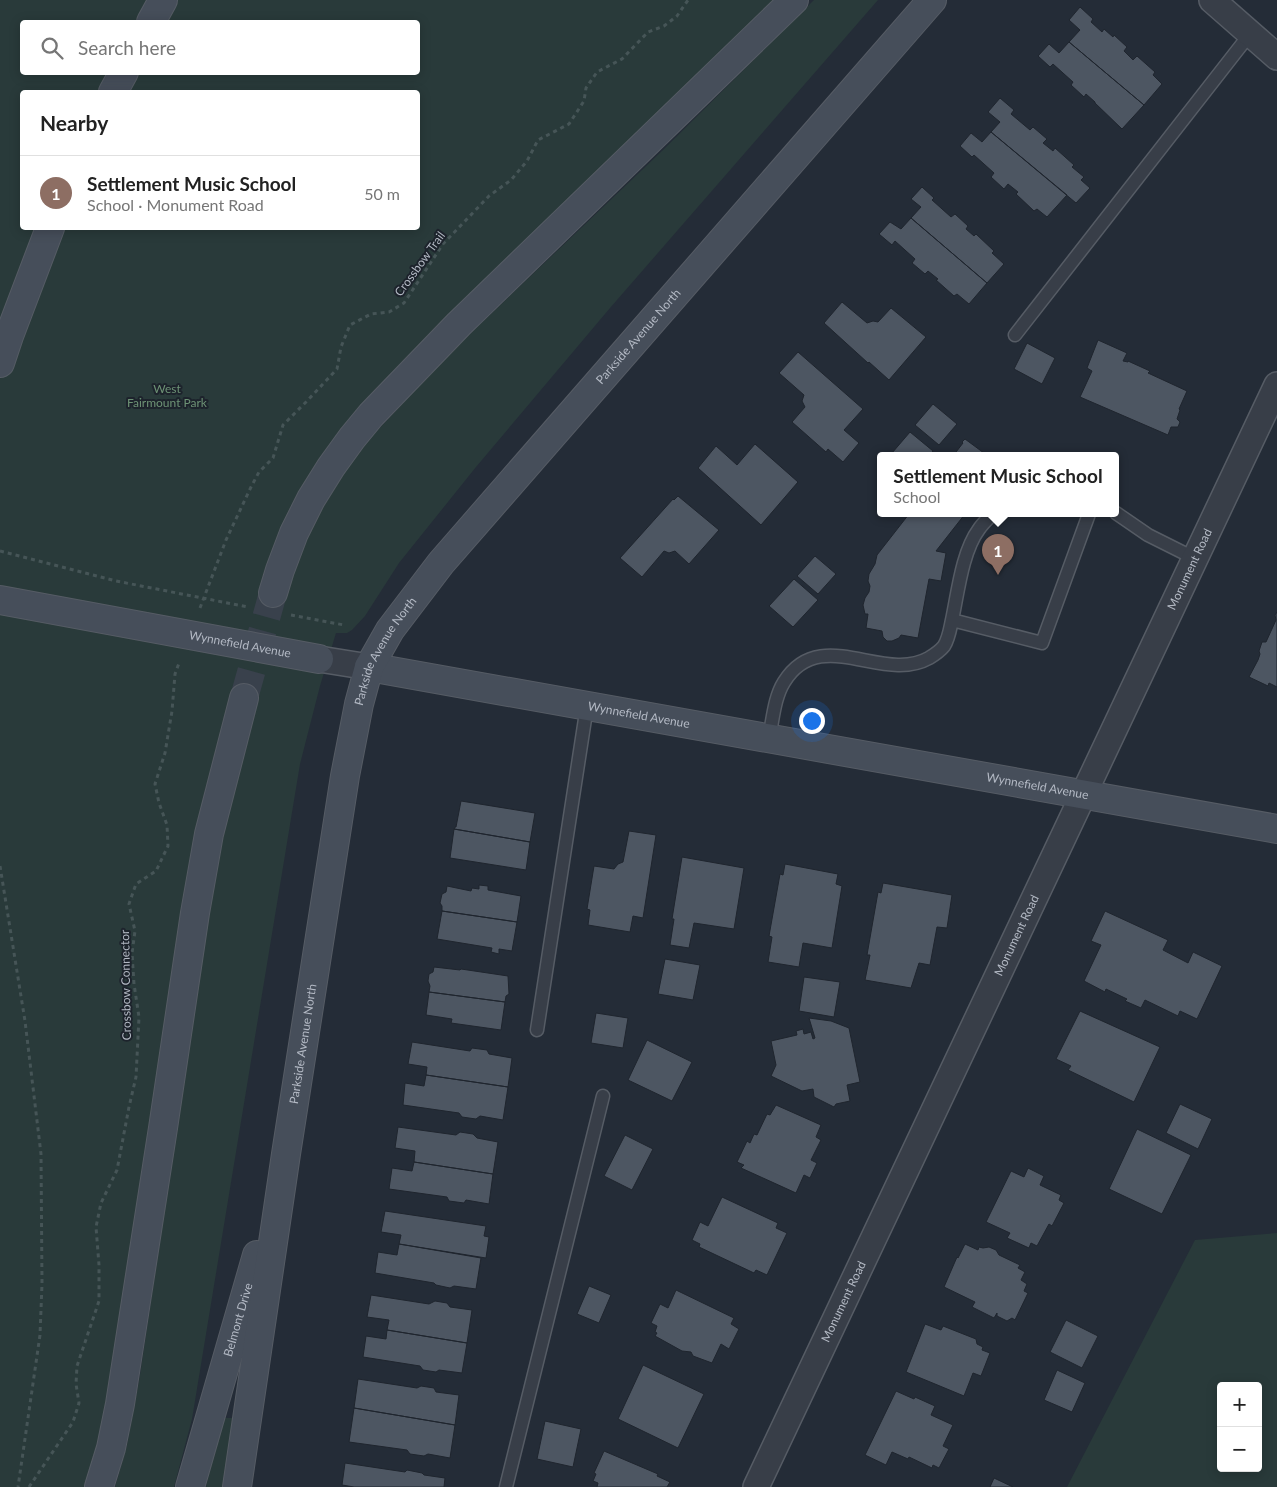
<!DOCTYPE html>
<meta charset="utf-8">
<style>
:root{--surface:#fff;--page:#f2f2f2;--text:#222;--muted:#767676;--line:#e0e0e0;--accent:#0b8043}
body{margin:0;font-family:Lato,sans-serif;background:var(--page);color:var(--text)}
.controls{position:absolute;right:15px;bottom:15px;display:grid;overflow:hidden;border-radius:5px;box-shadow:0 2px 12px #0003}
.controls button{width:45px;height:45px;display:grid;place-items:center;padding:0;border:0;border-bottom:1px solid var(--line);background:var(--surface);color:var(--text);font:25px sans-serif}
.you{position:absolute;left:811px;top:720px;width:18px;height:18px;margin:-12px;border:4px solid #fff;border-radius:50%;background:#1a73e8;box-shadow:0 0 0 8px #1a73e833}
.badge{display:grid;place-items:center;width:32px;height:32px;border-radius:50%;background:var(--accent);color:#fff;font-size:16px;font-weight:700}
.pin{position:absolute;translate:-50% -41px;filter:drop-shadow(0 1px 2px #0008)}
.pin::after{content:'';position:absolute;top:26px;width:18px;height:15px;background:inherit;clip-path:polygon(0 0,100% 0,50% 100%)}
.popup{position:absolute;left:877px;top:452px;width:242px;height:65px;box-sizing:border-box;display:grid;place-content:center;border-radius:5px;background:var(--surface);filter:drop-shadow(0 1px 4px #0005);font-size:16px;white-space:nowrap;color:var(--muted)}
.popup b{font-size:19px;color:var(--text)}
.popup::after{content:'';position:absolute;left:50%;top:100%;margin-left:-10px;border:10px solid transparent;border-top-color:var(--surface)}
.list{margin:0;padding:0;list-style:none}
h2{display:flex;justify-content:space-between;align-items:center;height:65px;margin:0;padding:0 20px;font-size:21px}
h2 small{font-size:16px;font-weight:400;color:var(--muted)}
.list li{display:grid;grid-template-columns:32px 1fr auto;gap:15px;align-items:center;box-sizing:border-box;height:75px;padding:0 20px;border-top:1px solid var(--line)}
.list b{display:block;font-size:19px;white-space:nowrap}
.list p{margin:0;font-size:16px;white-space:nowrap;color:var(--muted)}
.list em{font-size:16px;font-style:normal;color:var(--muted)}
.icon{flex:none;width:28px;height:28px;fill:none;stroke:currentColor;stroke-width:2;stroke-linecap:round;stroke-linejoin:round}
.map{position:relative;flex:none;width:1277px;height:1487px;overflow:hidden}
.search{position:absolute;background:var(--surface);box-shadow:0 2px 12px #0003;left:20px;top:20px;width:400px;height:55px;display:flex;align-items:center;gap:12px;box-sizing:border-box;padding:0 18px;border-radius:5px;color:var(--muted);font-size:19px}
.panel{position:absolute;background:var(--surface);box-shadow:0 2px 12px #0003;left:20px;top:90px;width:400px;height:140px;border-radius:5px}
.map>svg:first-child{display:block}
.green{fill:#293a3a;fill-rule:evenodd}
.building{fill:#4d5662;stroke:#1f252e}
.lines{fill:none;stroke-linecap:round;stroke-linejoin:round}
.secondary-tunnel{stroke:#39414c;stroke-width:28;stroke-dasharray:28 14;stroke-linecap:butt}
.lane-casing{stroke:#565c65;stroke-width:15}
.street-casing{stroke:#565c65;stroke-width:28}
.secondary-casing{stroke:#565c65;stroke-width:30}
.path{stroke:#465557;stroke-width:3;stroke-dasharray:4 4;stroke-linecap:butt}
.lane{stroke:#383e48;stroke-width:12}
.street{stroke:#383e48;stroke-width:25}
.secondary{stroke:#464e5a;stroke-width:28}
.labels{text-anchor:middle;stroke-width:4;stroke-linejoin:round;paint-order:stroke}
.street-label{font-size:12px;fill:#b3b9c4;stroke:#1d232c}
.park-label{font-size:12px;fill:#6d9275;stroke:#1d232c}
</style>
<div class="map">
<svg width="1277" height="1487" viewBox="0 0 1277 1487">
<rect width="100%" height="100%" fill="#242c37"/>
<path class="green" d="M0 0H774L717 55 322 461 285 595 311 530 321 511 357 452 453 350 663 150 814 0H878L610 308 476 467 399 563 365 616 352 630 347 633H336L320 686 300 764 192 1419 174 1487H115L127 1445 140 1375 207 925 230 800 257 700 234 695 205 790 114 1371 99 1439 85 1487H0ZM22 22H418V72H22ZM22 92H418V228H22Z
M1277 1233V1487H1067L1195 1240ZM1221 1386H1258V1468H1221Z
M221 1418H233L223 1487H206Z"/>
<path class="building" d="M1080 7 1093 19 1091 22 1102 32 1104 29 1113 37 1114 35 1127 47 1124 51 1133 60 1137 56 1155 72 1153 75 1162 84 1144 105 1069 42 1080 30 1069 20Z
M1069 42 1144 105 1122 129 1095 103V102L1086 94 1084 97 1071 85 1073 82 1053 64 1050 67 1038 56 1049 44 1059 53Z
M1000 98 1014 110 1011 114 1030 130 1033 127 1047 139 1043 143 1053 151 1055 148 1074 165 1072 167 1084 177 1081 180 1090 188 1076 203 991 132 1000 122 988 112Z
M991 132 1067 195 1047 217 1037 209 1034 211 1016 194 1018 192 1008 184 1004 189 991 177 994 173 974 155 972 157 960 146 971 133 982 142Z
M922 187 934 198 932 200 951 217 955 214 968 226 966 229 974 236 976 234 994 251 992 253 1004 264 987 283 911 218 921 207 911 199Z
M911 218 987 283 969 304 957 294 954 296 936 280 938 279 928 271 925 274 912 263 915 259 895 241 892 245 879 234 890 222 901 229Z
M842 302 867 323 873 321 878 322 891 308 926 337 889 380 869 362 868 363 824 323Z
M1098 340 1127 353 1123 361 1128 362V361L1150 371 1148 373 1187 391 1179 409 1180 410 1177 419 1180 422 1178 427H1171L1168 435 1080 397 1092 371 1087 368Z
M1027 343 1055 358 1042 384 1014 369Z
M798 352 863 409 844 430 859 443 843 462 828 449 826 452 792 422 805 407 802 401 804 395 779 373Z
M933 404 957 424 939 445 915 425Z
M910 432 933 451 929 456H896L892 453Z
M965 439 988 456H953L963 443 962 442Z
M755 444 798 482 761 525 698 468 716 446 737 465Z
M678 496 719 530 689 564 675 551 669 553 664 551 642 577 620 558 673 499 674 500Z
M909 514H965L936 551 946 553 941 581 929 579 918 638 901 635 899 638 892 641H887L883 637 882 631 866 628 868 614H865L863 605 865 598 869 592 870 586 868 581 869 574 875 564 877 555Z
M815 556 836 574 818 594 797 576Z
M794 579 818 600 793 627 769 606Z
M1277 612V687L1269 683 1268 686 1249 677 1258 660 1260 654 1259 651 1262 642H1266L1276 620 1275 615Z
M461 801 535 813 530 842 454 829 455 827H456Z
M454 829 530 842 526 870 450 858Z
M629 831 656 835 643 918 633 916 630 932 588 925 590 910 587 909 594 866 614 869 618 864 623 862Z
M682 857 744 868 734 929 694 923 689 948 670 945 674 919H672Z
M785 864 838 874 836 884 842 886 832 948 803 943 799 967 768 962 772 937 769 936 780 874 783 875Z
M883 883 952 895 947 928 937 927 930 965 919 963 911 988 865 980 870 955H867L878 892 881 893Z
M479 885 488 886V890L521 896 517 922 442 911V906L440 903 442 894 446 892 447 886 471 891 472 888 479 889Z
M442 911 517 922 512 951 499 949V954L491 952 492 948 437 939Z
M1105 911 1168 940 1163 950 1188 963 1193 952 1222 966 1197 1019 1180 1011 1178 1016 1145 1000 1141 1008 1125 1001 1127 999 1106 989 1105 992 1084 981 1101 945 1091 941Z
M665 959 700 965 693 1000 658 994Z
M434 967 460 970 461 969 508 976 509 994 506 996 505 1002 429 992 430 986 428 981 429 974 433 972Z
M804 977 840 982 834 1017 799 1011Z
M429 992 505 1002 501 1030 451 1023 452 1019 426 1015Z
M1080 1011 1160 1047 1134 1102 1068 1070 1071 1066 1056 1059Z
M596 1013 628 1018 623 1048 591 1043Z
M809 1018 831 1021 849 1028 860 1082 847 1085 850 1101 836 1104 834 1107 814 1097 813 1089 802 1091 771 1076 776 1065 771 1041 797 1035 796 1031 803 1029 804 1034 811 1032 813 1039 815 1038Z
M647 1040 692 1062 672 1101 628 1080Z
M412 1042 470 1051 472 1048 487 1050 489 1054 512 1058 508 1087 426 1075 427 1067 408 1064Z
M426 1075 508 1087 503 1120 480 1116 476 1119 462 1117 459 1113 403 1105 405 1083 424 1086Z
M1180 1104 1212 1119 1198 1149 1166 1133Z
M776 1105 821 1125 816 1137 821 1140 811 1160 817 1163 810 1178 804 1175 796 1193 741 1168 744 1165 737 1162 747 1141 750 1143 754 1134 757 1135 767 1114 770 1115Z
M398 1127 456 1135 460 1132 473 1134 477 1138 498 1142 493 1174 414 1162 415 1151 395 1148Z
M1137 1129 1191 1155 1162 1214 1109 1189Z
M625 1135 653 1149 632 1190 604 1176Z
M414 1162 493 1174 489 1204 466 1200 464 1203 449 1201 447 1197 389 1189 392 1168 412 1171Z
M1028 1168 1044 1176 1040 1185 1061 1195 1059 1200 1064 1203 1052 1226 1049 1224 1037 1246 1031 1243 1029 1248 1007 1238 1010 1233 986 1222 1011 1171 1024 1177Z
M722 1197 778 1223 776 1228 787 1233 767 1275 756 1270 754 1273 699 1247 700 1244 692 1240 700 1222 708 1226Z
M385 1211 486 1226 484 1236 489 1237 486 1258 399 1244 401 1235 381 1232Z
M399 1244 481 1258 476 1289 454 1286 450 1288 436 1285 434 1283 375 1273 378 1252 397 1255Z
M965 1244 978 1250 979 1247 983 1248 989 1247 996 1250 999 1255 1020 1265 1018 1268 1025 1272 1021 1280 1027 1284 1024 1291 1028 1293 1015 1320 1012 1318 1007 1321 997 1316V1313L994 1318 972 1307 975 1302 944 1287 957 1257 958 1258Z
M589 1286 611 1295 599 1323 577 1314Z
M676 1290 734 1318 731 1324 739 1329 729 1349 721 1344 712 1363 693 1356 691 1352 682 1351 655 1336 657 1333 655 1332 657 1326 651 1323 660 1304 668 1308Z
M371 1295 429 1304 435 1301 447 1303 450 1307 472 1310 467 1343 387 1330 389 1320 367 1317Z
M1066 1320 1098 1336 1082 1368 1050 1352Z
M925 1324 941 1330 943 1326 976 1339 977 1344 983 1347 982 1350 990 1353 981 1376 973 1373 964 1396 906 1372Z
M387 1330 467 1343 462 1373 439 1370 436 1372 423 1370 420 1366 363 1357 366 1336 386 1339Z
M643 1365 704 1394 678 1448 618 1419Z
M1057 1370 1085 1383 1072 1412 1044 1400Z
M358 1379 417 1388 421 1386 434 1388 436 1392 459 1395 455 1425 354 1408Z
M896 1391 914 1399 915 1397 935 1406 931 1415 953 1425 943 1446 949 1449 939 1468 933 1465 932 1468 909 1457 908 1459 892 1452 886 1465 865 1455Z
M354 1408 455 1425 450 1458 428 1454 424 1456 410 1454 407 1450 349 1442Z
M545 1421 581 1429 573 1467 537 1459Z
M604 1451 658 1474 657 1476 670 1482 667 1487H597L598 1483 593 1481 596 1474 594 1473Z
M345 1463 405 1472 407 1470 422 1473 424 1475 445 1478 444 1487H354L342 1485Z
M994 1478 1013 1487H990Z"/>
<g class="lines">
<path class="secondary-tunnel" d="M244 698 273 593"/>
<g class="lane-casing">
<path id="lane" d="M1015 335 1250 34
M1116 513 1148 535 1196 559
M992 514C988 519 983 523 979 529 962 552 958 592 952 620L1042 643 1089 514
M769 737C773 720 774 698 784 682 820 624 883 684 929 658 934 655 940 651 944 646 949 638 950 629 952 620
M537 1030 587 706
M506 1487 603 1096"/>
</g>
<g class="street-casing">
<g id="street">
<path d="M1212 0 1277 57"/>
<path d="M319 659 369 667"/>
<path id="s1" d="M756 1487 1277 385"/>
</g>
</g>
<g class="secondary-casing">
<g id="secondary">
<path d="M151 22 163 0"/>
<path d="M113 92 124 72"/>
<path d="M0 363 9 336 50 228"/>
<path d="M273 593 280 570 294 533 311 499 331 467 352 438 371 415 459 324 794 0"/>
<path id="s2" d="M0 600 319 659"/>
<path id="s3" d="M369 667 1277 829"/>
<path d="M99 1487 111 1448 120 1404 163 1128 195 913 209 834 244 698"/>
<path id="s4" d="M190 1487 257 1255"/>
<path id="s5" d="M237 1487 286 1154 345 776 359 704 369 667 390 630 441 563 932 0"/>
</g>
</g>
<path class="path" d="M0 551 116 581 248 607
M200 608 226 540 251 487 259 472 273 458 283 425 307 401 337 369 341 347 350 325 371 314 389 312 404 303 443 244 489 196 511 180 527 161 538 140 569 124 584 101 586 88 597 72 622 59 648 32 664 26 677 16 688 0
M291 615 344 625
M0 866 25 1021 41 1154 42 1284 40 1335 18 1487
M29 1487 73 1422 79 1403 76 1384 77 1366 99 1301V1265L96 1227 101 1203 117 1170 129 1107 136 1077 139 1017 134 984 132 953 135 931 129 904 136 884 156 871 168 846 167 825 159 803 155 784 165 753 172 711 175 674 179 663"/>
<use href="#lane" class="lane"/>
<use href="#street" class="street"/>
<use href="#secondary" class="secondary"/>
</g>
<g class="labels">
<g class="street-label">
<text transform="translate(420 264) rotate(-54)" y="4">Crossbow Trail</text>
<text dy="4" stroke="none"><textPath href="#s5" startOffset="1258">Parkside Avenue North</textPath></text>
<text dy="4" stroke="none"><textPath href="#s1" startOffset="1015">Monument Road</textPath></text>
<text dy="4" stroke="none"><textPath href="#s2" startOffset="244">Wynnefield Avenue</textPath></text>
<text dy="4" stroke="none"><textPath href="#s5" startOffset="852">Parkside Avenue North</textPath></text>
<text dy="4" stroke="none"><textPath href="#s3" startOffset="274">Wynnefield Avenue</textPath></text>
<text dy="4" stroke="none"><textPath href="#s3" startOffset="679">Wynnefield Avenue</textPath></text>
<text dy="4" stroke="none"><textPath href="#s1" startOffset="610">Monument Road</textPath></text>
<text transform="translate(126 985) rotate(-91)" y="4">Crossbow Connector</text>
<text dy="4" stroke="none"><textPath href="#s5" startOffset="448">Parkside Avenue North</textPath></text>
<text dy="4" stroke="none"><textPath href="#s1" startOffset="205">Monument Road</textPath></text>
<text dy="4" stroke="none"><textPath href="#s4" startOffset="174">Belmont Drive</textPath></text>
</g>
<g class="park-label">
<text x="167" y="393">West<tspan x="167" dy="14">Fairmount Park</tspan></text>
</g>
</g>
</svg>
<div class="controls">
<button>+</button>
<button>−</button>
</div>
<div class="you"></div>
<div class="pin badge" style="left:998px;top:575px;background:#8d6e63">1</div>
<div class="popup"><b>Settlement Music School</b>School</div>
<div class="search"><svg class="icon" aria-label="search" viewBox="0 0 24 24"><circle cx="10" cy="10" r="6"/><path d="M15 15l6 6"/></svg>Search here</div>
<section class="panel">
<h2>Nearby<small></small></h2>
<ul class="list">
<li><span class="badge" style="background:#8d6e63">1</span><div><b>Settlement Music School</b><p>School · Monument Road</p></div><em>50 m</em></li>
</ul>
</section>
</div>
